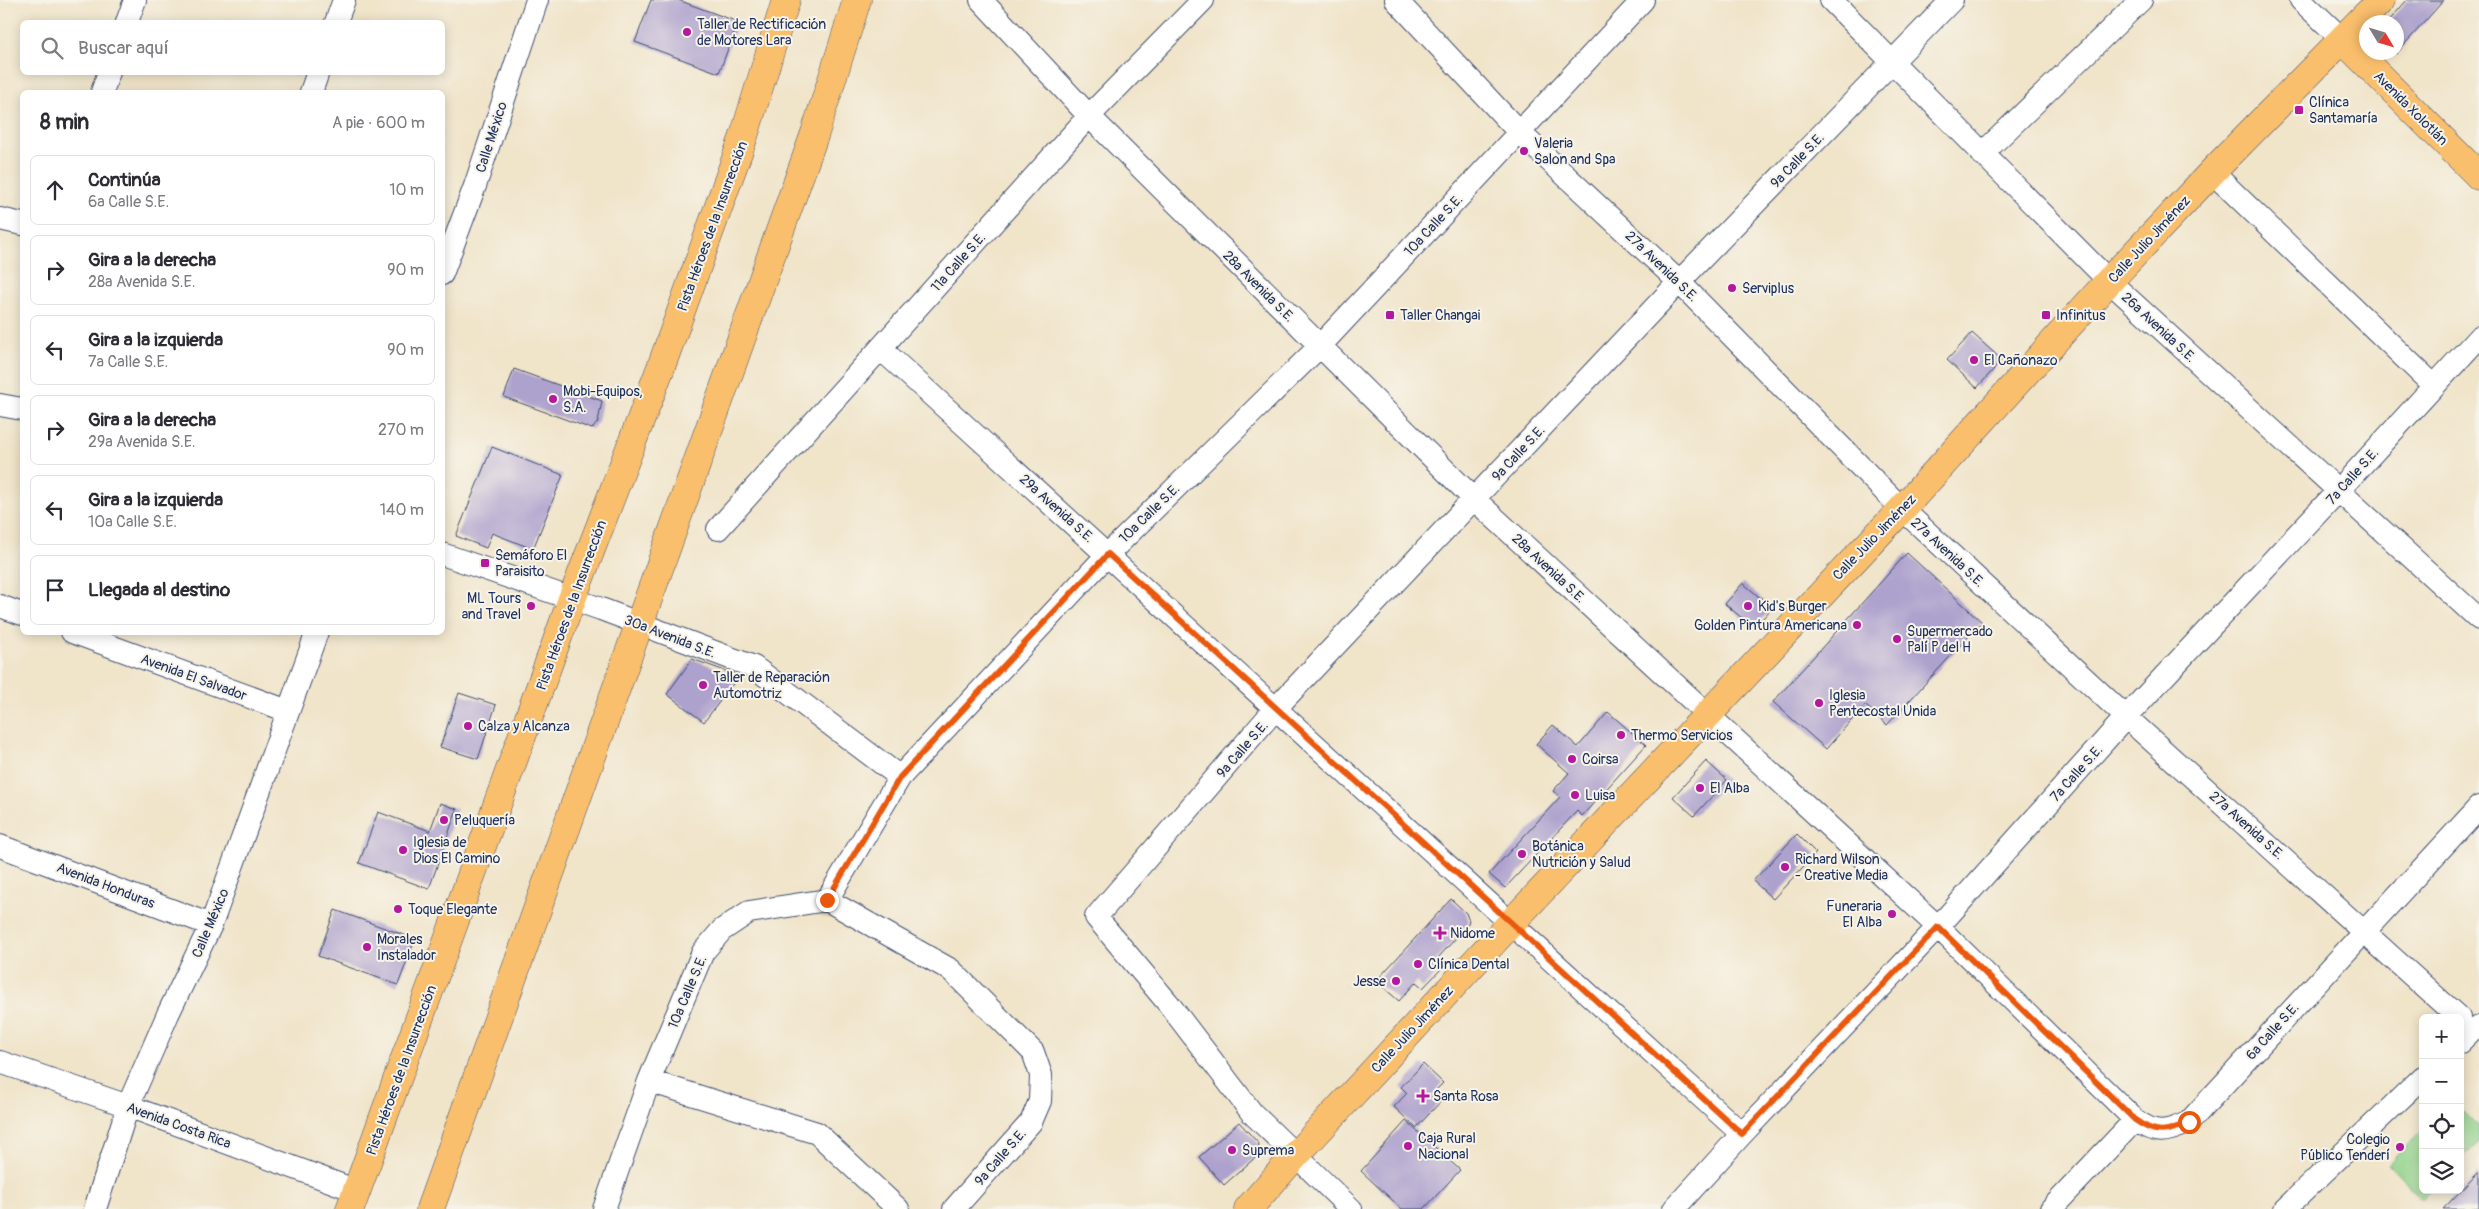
<!DOCTYPE html>
<html lang="es">
<meta charset="utf-8">
<style>
:root{--surface:#fff;--page:#f7f7f7;--text:#2b2b33;--muted:#7c7c81;--line:#e1e1e2}
body{margin:0;font-family:Pangolin,sans-serif;background:var(--page);color:var(--text)}
.controls{position:absolute;right:15px;bottom:15px;display:grid;overflow:hidden;border-radius:8px;box-shadow:0 2px 12px #0003}
.controls button{width:45px;height:45px;display:grid;place-items:center;padding:0;border:0;border-bottom:1px solid var(--line);background:var(--surface);color:var(--text);font:25px sans-serif}
.compass{position:absolute;left:2359px;top:15px;width:45px;height:45px;border-radius:50%;background:var(--surface);box-shadow:0 2px 12px #0003;rotate:128deg}
.stop{position:absolute;width:15px;height:15px;margin:-11px;border:4px solid #ea580c;border-radius:50%;background:#fff}
.stop.end{background:#ea580c;border-color:#fff;box-shadow:0 1px 5px #0008}
.list{margin:0;padding:0;list-style:none}
h2{display:flex;justify-content:space-between;align-items:center;height:65px;margin:0;padding:0 20px;font-size:21px}
h2 small{font-size:16px;font-weight:400;color:var(--muted)}
.list li{display:grid;grid-template-columns:32px 1fr auto;gap:15px;align-items:center;box-sizing:border-box;height:70px;margin:0 10px 10px;padding:0 10px;border:1px solid var(--line);border-radius:8px}
.list b{display:block;font-size:19px;white-space:nowrap}
.list p{margin:0;font-size:16px;white-space:nowrap;color:var(--muted)}
.list em{font-size:16px;font-style:normal;color:var(--muted)}
.icon{flex:none;width:28px;height:28px;fill:none;stroke:currentColor;stroke-width:2;stroke-linecap:round;stroke-linejoin:round}
.map{position:relative;flex:none;width:2479px;height:1209px;overflow:hidden}
.search{position:absolute;background:var(--surface);box-shadow:0 2px 12px #0003;left:20px;top:20px;width:425px;height:55px;display:flex;align-items:center;gap:12px;box-sizing:border-box;padding:0 18px;border-radius:8px;color:var(--muted);font-size:19px}
.panel{position:absolute;background:var(--surface);box-shadow:0 2px 12px #0003;left:20px;top:90px;width:425px;height:545px;border-radius:8px}
.map>svg:first-child{display:block}
.green{fill:#8fd189;stroke:#558074}
.building{fill:#ada1cd}
.lines{fill:none;stroke-linecap:round;stroke-linejoin:round}
.minor-casing{stroke:#3b4a6e;stroke-width:24}
.major-casing{stroke:#3b4a6e;stroke-width:29}
.minor{stroke:#fff;stroke-width:22}
.major{stroke:#f9bf6d;stroke-width:28}
.route{stroke:#ea580c;stroke-width:6}
.poi-dot{fill:#b5179e;stroke:#f7f3e8;stroke-width:2}
.labels{text-anchor:middle;stroke-width:4;stroke-linejoin:round;paint-order:stroke}
.poi-label{font-size:14px;fill:#1b2f5e;stroke:#f7f3e8;text-anchor:start}
.street-label{font-size:14px;fill:#1b2f5e;stroke:#f7f3e8}
</style>
<div class="map">
<svg width="2479" height="1209" viewBox="0 0 2479 1209">
<rect width="100%" height="100%" fill="#f7f3e8"/>
<filter id="ink" filterUnits="userSpaceOnUse"><feTurbulence type="fractalNoise" baseFrequency=".02" numOctaves="2"/><feDisplacementMap in="SourceGraphic" scale="10" xChannelSelector="R" yChannelSelector="G"/><feConvolveMatrix kernelMatrix="1 2 1 2 8 2 1 2 1" color-interpolation-filters="sRGB"/></filter>
<filter id="wash" filterUnits="userSpaceOnUse"><feTurbulence type="fractalNoise" baseFrequency=".0096" numOctaves="4" result="noise"/><feDisplacementMap in="SourceGraphic" scale="20" xChannelSelector="R" yChannelSelector="G"/><feGaussianBlur stdDeviation="1.12" result="paint"/><feColorMatrix in="noise" values="0 0 0 0 0 0 0 0 0 0 0 0 0 0 0 0 0 1.4 0 .05"/><feComposite in="paint" operator="in"/></filter>
<g filter="url(#wash)">
<rect width="100%" height="100%" fill="#f0e4c9"/>
<path class="green" d="M2460 1108 2479 1127V1142L2460 1161Z
M2423 1130V1190H2431L2422 1199 2388 1164Z"/>
<g id="blocks">
<path class="building" d="M651 0H678L738 22 719 73 635 42Z
M2407 0H2444L2396 54 2394 52H2396V22H2388Z
M1972 333 2002 360 1977 388 1947 360Z
M514 369 602 401 598 422 592 429 504 397Z
M492 447 563 475 533 549 492 533 486 548 456 536Z
M1907 553 1982 622 1887 725 1865 705 1826 749 1773 702Z
M1743 583 1772 608 1754 628 1725 604Z
M692 659 739 676 704 722 667 694Z
M459 693 496 705 478 759 440 747Z
M1608 712 1646 745 1582 816 1577 811 1505 888 1489 874 1560 797 1553 791 1569 773 1536 744 1553 725 1578 747Z
M1706 761 1727 780 1694 816 1673 797Z
M440 803 457 809 429 889 359 863 378 812 430 831Z
M1797 834 1816 853 1773 899 1753 881Z
M1451 899 1466 913 1469 921 1466 927 1436 960 1443 967 1423 988 1416 982 1399 1001 1376 981Z
M335 910 415 939 398 985 318 956Z
M1423 1064 1443 1083 1436 1090 1444 1098 1416 1128 1394 1107 1407 1093 1401 1087Z
M1406 1121 1460 1170 1424 1209H1402L1361 1171Z
M1239 1122 1259 1144 1257 1156 1224 1185 1199 1157Z
M2479 1172V1209H2443Z"/>
</g>
</g>
<g filter="url(#ink)">
<use href="#blocks" fill-opacity="0" stroke="#3b4a6e" stroke-width="1"/>
<g class="lines">
<g class="minor-casing">
<path id="minor" d="M981 0 1089 116 1474 499 1938 927 2135 1120C2156 1135 2166 1133 2189 1122L2479 807
M1396 0 1519 132 1679 282 1902 509 2126 717 2459 1018
M1831 0 2109 281 2479 619
M2301 0 2343 40
M127 22 135 0
M336 22 344 0
M102 92 109 72
M311 92 318 72
M1982 154 2141 0
M2212 172 2434 386
M0 219 22 224
M442 274 475 186 537 0
M881 349 1742 1134
M0 405 22 409
M718 529 1089 116 1203 0
M442 554 601 609 754 667 900 777
M0 606 22 614
M72 632 288 711
M0 846 211 925
M827 900 900 777 1108 554 1319 347 1643 0
M827 900 951 970 1033 1052 1041 1075 1040 1101 1031 1122 954 1209
M2460 1042 2472 1030 2479 1027
M0 1062 128 1106 357 1191
M649 1081 817 1133 898 1209
M95 1209 128 1106 168 1014 211 925 317 632
M604 1209 649 1081 703 952 722 930 749 912 827 900
M1351 1209 1252 1113 1168 1003 1096 917 1276 708 1679 282 1952 0
M1674 1209 1742 1134 1938 927 2126 717 2338 491 2479 337
M2051 1209 2135 1120
M2285 1209 2423 1077"/>
</g>
<g class="major-casing">
<path id="major" d="M2343 40 2479 176
M350 1209 572 599 661 367 744 136 786 0
M430 1209 815 133 857 0
M1248 1209 1295 1156 1511 923 1902 509 2109 281 2212 172 2381 0"/>
</g>
<use href="#minor" class="minor"/>
<use href="#major" class="major"/>
</g>
</g>
<g class="lines" filter="url(#ink)">
<path class="route" d="M827 900 900 777 1108 554 1742 1134 1938 927 2135 1120C2156 1135 2166 1133 2189 1122"/>
</g>
<g class="poi-dot">
<circle cx="687" cy="32" r="5"/>
<rect x="2294" y="105" width="10" height="10" rx="2.5"/>
<circle cx="1524" cy="151" r="5"/>
<circle cx="1732" cy="288" r="5"/>
<rect x="1385" y="310" width="10" height="10" rx="2.5"/>
<rect x="2041" y="310" width="10" height="10" rx="2.5"/>
<circle cx="1974" cy="360" r="5"/>
<circle cx="553" cy="399" r="5"/>
<rect x="480" y="558" width="10" height="10" rx="2.5"/>
<circle cx="531" cy="606" r="5"/>
<circle cx="1748" cy="606" r="5"/>
<circle cx="1857" cy="625" r="5"/>
<circle cx="1897" cy="639" r="5"/>
<circle cx="703" cy="685" r="5"/>
<circle cx="1819" cy="703" r="5"/>
<circle cx="468" cy="726" r="5"/>
<circle cx="1621" cy="735" r="5"/>
<circle cx="1572" cy="759" r="5"/>
<circle cx="1700" cy="788" r="5"/>
<circle cx="1575" cy="795" r="5"/>
<circle cx="444" cy="820" r="5"/>
<circle cx="403" cy="850" r="5"/>
<circle cx="1522" cy="854" r="5"/>
<circle cx="1785" cy="867" r="5"/>
<circle cx="398" cy="909" r="5"/>
<circle cx="1892" cy="914" r="5"/>
<path d="M1437.5 925.5h5v5h5v5h-5v5h-5v-5h-5v-5h5z"/>
<circle cx="367" cy="947" r="5"/>
<circle cx="1418" cy="964" r="5"/>
<circle cx="1396" cy="981" r="5"/>
<path d="M1420.5 1088.5h5v5h5v5h-5v5h-5v-5h-5v-5h5z"/>
<circle cx="1408" cy="1146" r="5"/>
<circle cx="2400" cy="1147" r="5"/>
<circle cx="1232" cy="1150" r="5"/>
</g>
<g class="labels">
<g class="poi-label">
<text x="697" y="29">Taller de Rectificación<tspan x="697" dy="16">de Motores Lara</tspan></text>
<text x="2309" y="107">Clínica<tspan x="2309" dy="16">Santamaría</tspan></text>
<text x="1534" y="148">Valeria<tspan x="1534" dy="16">Salon and Spa</tspan></text>
<text x="1742" y="293">Serviplus</text>
<text x="1400" y="320">Taller Changai</text>
<text x="2056" y="320">Infinitus</text>
<text x="1984" y="365">El Cañonazo</text>
<text x="563" y="396">Mobi-Equipos,<tspan x="563" dy="16">S.A.</tspan></text>
<text x="495" y="560">Semáforo El<tspan x="495" dy="16">Paraisito</tspan></text>
<text x="521" y="603" text-anchor="end">ML Tours<tspan x="521" dy="16">and Travel</tspan></text>
<text x="1758" y="611">Kid's Burger</text>
<text x="1847" y="630" text-anchor="end">Golden Pintura Americana</text>
<text x="1907" y="636">Supermercado<tspan x="1907" dy="16">Palí P del H</tspan></text>
<text x="713" y="682">Taller de Reparación<tspan x="713" dy="16">Automotriz</tspan></text>
<text x="1829" y="700">Iglesia<tspan x="1829" dy="16">Pentecostal Unida</tspan></text>
<text x="478" y="731">Calza y Alcanza</text>
<text x="1631" y="740">Thermo Servicios</text>
<text x="1582" y="764">Coirsa</text>
<text x="1710" y="793">El Alba</text>
<text x="1585" y="800">Luisa</text>
<text x="454" y="825">Peluquería</text>
<text x="413" y="847">Iglesia de<tspan x="413" dy="16">Dios El Camino</tspan></text>
<text x="1532" y="851">Botánica<tspan x="1532" dy="16">Nutrición y Salud</tspan></text>
<text x="1795" y="864">Richard Wilson<tspan x="1795" dy="16">- Creative Media</tspan></text>
<text x="1882" y="911" text-anchor="end">Funeraria<tspan x="1882" dy="16">El Alba</tspan></text>
<text x="408" y="914">Toque Elegante</text>
<text x="1450" y="938">Nidome</text>
<text x="377" y="944">Morales<tspan x="377" dy="16">Instalador</tspan></text>
<text x="1428" y="969">Clínica Dental</text>
<text x="1386" y="986" text-anchor="end">Jesse</text>
<text x="1433" y="1101">Santa Rosa</text>
<text x="1418" y="1143">Caja Rural<tspan x="1418" dy="16">Nacional</tspan></text>
<text x="2390" y="1144" text-anchor="end">Colegio<tspan x="2390" dy="16">Público Tenderí</tspan></text>
<text x="1242" y="1155">Suprema</text>
</g>
<g class="street-label">
<text transform="translate(2411 108) rotate(45)" y="5">Avenida Xolotlán</text>
<text transform="translate(491 137) rotate(-72)" y="5">Calle México</text>
<text transform="translate(1797 160) rotate(-46)" y="5">9a Calle S.E.</text>
<text transform="translate(1433 225) rotate(-47)" y="5">10a Calle S.E.</text>
<text transform="translate(712 226) rotate(-70)" y="5">Pista Héroes de la Insurrección</text>
<text transform="translate(2149 239) rotate(-47)" y="5">Calle Julio Jiménez</text>
<text transform="translate(958 262) rotate(-48)" y="5">11a Calle S.E.</text>
<text transform="translate(1662 266) rotate(44)" y="5">27a Avenida S.E.</text>
<text transform="translate(1259 286) rotate(45)" y="5">28a Avenida S.E.</text>
<text transform="translate(2159 327) rotate(43)" y="5">26a Avenida S.E.</text>
<text transform="translate(1518 453) rotate(-47)" y="5">9a Calle S.E.</text>
<text transform="translate(2352 476) rotate(-48)" y="5">7a Calle S.E.</text>
<text transform="translate(1057 508) rotate(42)" y="5">29a Avenida S.E.</text>
<text transform="translate(1149 513) rotate(-44)" y="5">10a Calle S.E.</text>
<text transform="translate(1874 537) rotate(-46)" y="5">Calle Julio Jiménez</text>
<text transform="translate(1948 552) rotate(43)" y="5">27a Avenida S.E.</text>
<text transform="translate(1549 568) rotate(43)" y="5">28a Avenida S.E.</text>
<text transform="translate(571 605) rotate(-70)" y="5">Pista Héroes de la Insurrección</text>
<text transform="translate(670 636) rotate(21)" y="5">30a Avenida S.E.</text>
<text transform="translate(194 677) rotate(20)" y="5">Avenida El Salvador</text>
<text transform="translate(1242 749) rotate(-49)" y="5">9a Calle S.E.</text>
<text transform="translate(2076 773) rotate(-48)" y="5">7a Calle S.E.</text>
<text transform="translate(2247 825) rotate(42)" y="5">27a Avenida S.E.</text>
<text transform="translate(106 885) rotate(21)" y="5">Avenida Honduras</text>
<text transform="translate(210 923) rotate(-67)" y="5">Calle México</text>
<text transform="translate(687 992) rotate(-67)" y="5">10a Calle S.E.</text>
<text transform="translate(1412 1029) rotate(-47)" y="5">Calle Julio Jiménez</text>
<text transform="translate(2272 1031) rotate(-48)" y="5">6a Calle S.E.</text>
<text transform="translate(401 1070) rotate(-70)" y="5">Pista Héroes de la Insurrección</text>
<text transform="translate(179 1125) rotate(20)" y="5">Avenida Costa Rica</text>
<text transform="translate(1000 1157) rotate(-49)" y="5">9a Calle S.E.</text>
</g>
</g>
</svg>
<div class="controls">
<button>+</button>
<button>−</button>
<button><svg class="icon" aria-label="locate" viewBox="0 0 24 24"><circle cx="12" cy="12" r="6"/><path d="M12 2v4M12 18v4M2 12h4M18 12h4"/></svg></button>
<button><svg class="icon" aria-label="layers" viewBox="0 0 24 24"><path d="M12 4l9 5-9 5-9-5zM3 14l9 5 9-5"/></svg></button>
</div>
<svg class="compass" viewBox="-18 -18 36 36"><path d="M0-13l5 13h-10z" fill="#e53935"/><path d="M0 13l5-13h-10z" fill="#7c7c81"/></svg>
<div class="stop" style="left:2189px;top:1122px"></div>
<div class="stop end" style="left:827px;top:900px"></div>
<div class="search"><svg class="icon" aria-label="search" viewBox="0 0 24 24"><circle cx="10" cy="10" r="6"/><path d="M15 15l6 6"/></svg>Buscar aquí</div>
<section class="panel">
<h2>8 min<small>A pie · 600 m</small></h2>
<ul class="list">
<li><svg class="icon" aria-label="ahead" viewBox="0 0 24 24"><path d="M12 20V5M6 11l6-6 6 6"/></svg><div><b>Continúa</b><p>6a Calle S.E.</p></div><em>10 m</em></li>
<li><svg class="icon" aria-label="right" viewBox="0 0 24 24"><path d="M7 20v-9h11M14 6l5 5-5 5"/></svg><div><b>Gira a la derecha</b><p>28a Avenida S.E.</p></div><em>90 m</em></li>
<li><svg class="icon" aria-label="left" viewBox="0 0 24 24"><path d="M17 20v-9H6M10 6l-5 5 5 5"/></svg><div><b>Gira a la izquierda</b><p>7a Calle S.E.</p></div><em>90 m</em></li>
<li><svg class="icon" aria-label="right" viewBox="0 0 24 24"><path d="M7 20v-9h11M14 6l5 5-5 5"/></svg><div><b>Gira a la derecha</b><p>29a Avenida S.E.</p></div><em>270 m</em></li>
<li><svg class="icon" aria-label="left" viewBox="0 0 24 24"><path d="M17 20v-9H6M10 6l-5 5 5 5"/></svg><div><b>Gira a la izquierda</b><p>10a Calle S.E.</p></div><em>140 m</em></li>
<li><svg class="icon" aria-label="arrive" viewBox="0 0 24 24"><path d="M6 21V4h12l-3 4 3 4H6"/></svg><div><b>Llegada al destino</b></div></li>
</ul>
</section>
</div>
